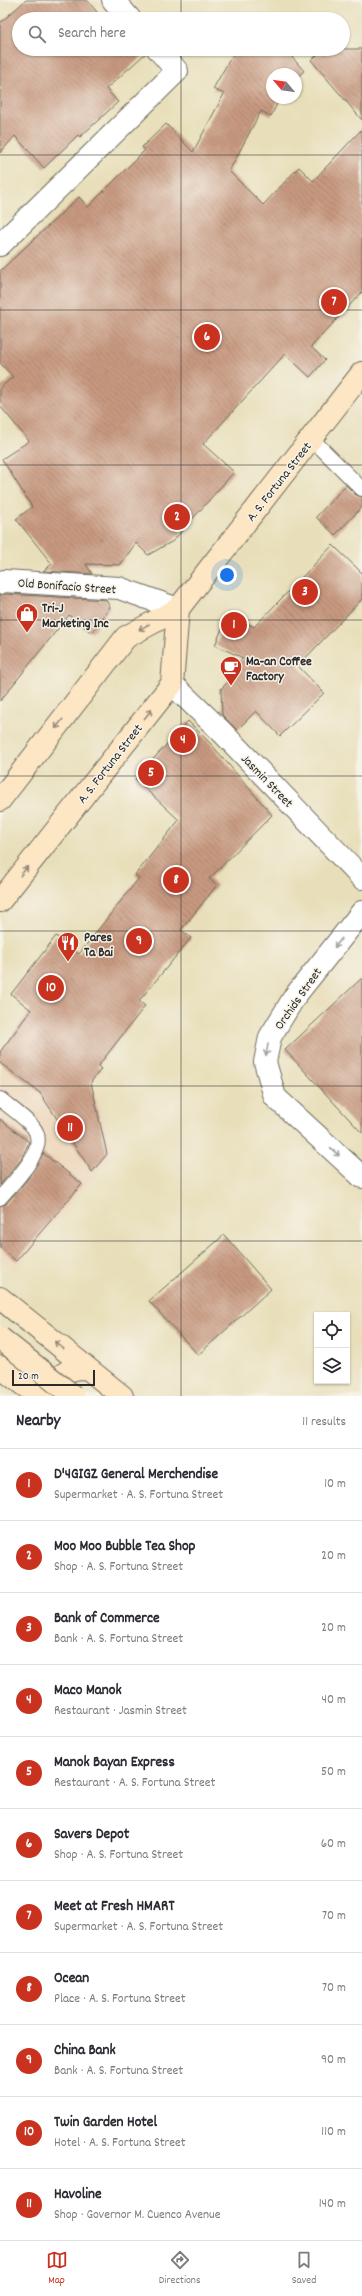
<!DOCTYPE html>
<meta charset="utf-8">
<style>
:root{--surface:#fff;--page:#f2f2f3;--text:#2b2b33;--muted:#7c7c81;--line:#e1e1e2;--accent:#c8321e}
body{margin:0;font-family:Dekko,sans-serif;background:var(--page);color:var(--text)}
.controls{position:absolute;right:12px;bottom:12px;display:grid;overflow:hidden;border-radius:0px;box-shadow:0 1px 3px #0004}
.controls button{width:36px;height:36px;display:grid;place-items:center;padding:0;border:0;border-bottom:1px solid var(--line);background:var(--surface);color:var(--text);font:20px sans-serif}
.compass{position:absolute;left:266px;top:68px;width:36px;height:36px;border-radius:50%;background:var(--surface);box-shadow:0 1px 3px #0004;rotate:299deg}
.scale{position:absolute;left:12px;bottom:10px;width:83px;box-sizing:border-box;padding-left:4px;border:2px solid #2b2b2b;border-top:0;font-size:11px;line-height:14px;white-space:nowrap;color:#2b2b2b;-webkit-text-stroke:3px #f7f3e8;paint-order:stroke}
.you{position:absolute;left:227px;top:575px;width:14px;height:14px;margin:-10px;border:3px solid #fff;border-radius:50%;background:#1a73e8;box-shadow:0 0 0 6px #1a73e833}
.badge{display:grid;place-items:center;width:26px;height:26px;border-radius:50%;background:var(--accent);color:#fff;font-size:13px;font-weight:700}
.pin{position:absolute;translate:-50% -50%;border:2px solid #fff;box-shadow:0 1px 4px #0006}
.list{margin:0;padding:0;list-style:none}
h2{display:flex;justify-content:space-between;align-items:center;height:52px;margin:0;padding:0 16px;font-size:17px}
h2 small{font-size:13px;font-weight:400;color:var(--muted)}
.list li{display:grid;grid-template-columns:26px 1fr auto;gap:12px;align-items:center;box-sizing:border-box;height:72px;padding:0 16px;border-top:1px solid var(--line)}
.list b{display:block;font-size:15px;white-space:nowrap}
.list p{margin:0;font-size:13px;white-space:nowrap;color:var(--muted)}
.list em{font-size:13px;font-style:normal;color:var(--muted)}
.icon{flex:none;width:22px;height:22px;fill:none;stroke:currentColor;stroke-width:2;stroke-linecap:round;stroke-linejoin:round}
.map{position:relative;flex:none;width:362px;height:1396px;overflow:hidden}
.search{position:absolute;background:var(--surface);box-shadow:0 1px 3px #0004;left:12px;right:12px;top:12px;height:44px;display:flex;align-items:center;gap:10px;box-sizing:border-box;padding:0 14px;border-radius:22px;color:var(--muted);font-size:15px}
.sheet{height:844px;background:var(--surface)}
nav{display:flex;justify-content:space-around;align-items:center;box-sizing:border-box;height:56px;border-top:1px solid var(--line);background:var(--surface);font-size:11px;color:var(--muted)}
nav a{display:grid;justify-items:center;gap:2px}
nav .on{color:var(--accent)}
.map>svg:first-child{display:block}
.built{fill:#edd7bb}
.building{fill:url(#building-back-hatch)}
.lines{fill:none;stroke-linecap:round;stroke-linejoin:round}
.lane-casing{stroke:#6d6a5d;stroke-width:16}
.street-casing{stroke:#6d6a5d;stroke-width:24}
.secondary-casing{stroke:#6d6a5d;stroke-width:24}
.lane{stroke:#fff;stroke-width:14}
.street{stroke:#fff;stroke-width:22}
.secondary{stroke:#fce6c4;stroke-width:22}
.secondary-bridge-casing{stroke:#6d6a5d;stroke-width:24;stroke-linecap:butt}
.secondary-bridge{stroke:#fce6c4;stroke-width:22}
.oneway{stroke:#948878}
.oneway2{stroke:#a0a0a0}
.grid{fill:none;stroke:#2b2b2b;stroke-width:1;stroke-opacity:0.55}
.labels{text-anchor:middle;stroke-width:3;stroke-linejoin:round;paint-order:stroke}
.street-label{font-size:13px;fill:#2b2b2b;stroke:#f7f3e8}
.poi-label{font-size:13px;font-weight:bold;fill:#2b2b2b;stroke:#f7f3e8;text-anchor:start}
</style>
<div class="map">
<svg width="362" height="1396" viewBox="0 0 362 1396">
<defs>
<pattern id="building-back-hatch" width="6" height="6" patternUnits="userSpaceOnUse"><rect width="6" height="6" fill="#c89980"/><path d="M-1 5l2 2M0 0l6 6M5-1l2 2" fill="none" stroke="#a37d69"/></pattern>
</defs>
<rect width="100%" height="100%" fill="#f7f3e8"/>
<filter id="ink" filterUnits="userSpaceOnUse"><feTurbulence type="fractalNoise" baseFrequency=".025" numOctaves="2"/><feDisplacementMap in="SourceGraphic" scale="8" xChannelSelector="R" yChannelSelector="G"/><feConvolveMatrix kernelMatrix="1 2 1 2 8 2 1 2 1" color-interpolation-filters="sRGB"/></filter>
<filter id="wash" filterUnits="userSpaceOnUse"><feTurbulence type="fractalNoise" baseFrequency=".012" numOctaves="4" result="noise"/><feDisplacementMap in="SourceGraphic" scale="16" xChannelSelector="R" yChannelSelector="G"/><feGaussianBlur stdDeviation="0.9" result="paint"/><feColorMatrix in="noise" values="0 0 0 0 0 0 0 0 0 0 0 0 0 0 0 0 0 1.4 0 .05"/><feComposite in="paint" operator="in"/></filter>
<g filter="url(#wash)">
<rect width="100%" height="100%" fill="#e8dfba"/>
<path class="built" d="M0 1065 43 1096 95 1090 115 1152 15 1270 0 1259Z"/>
<g id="blocks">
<path class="building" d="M26 0H87L97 12 89 19H19V49H146V53L106 89 118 102 80 137 78 135 44 168 15 136 0 153V23Z
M239 49H285L304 71 296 78V74H272V98H280L271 116 261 111 229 171 263 205 299 167 313 181 362 129V292L311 347 325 360 310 377 285 354 203 444 234 472 173 541 148 555 136 543 120 565 86 564 92 574 43 571 52 564 16 519 32 507 2 459 29 441 0 406V388L13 377 0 363V271L79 197 88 207 145 150 142 147 166 124 193 152 224 94 213 89 230 59Z
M325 49H362V120L311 60Z
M346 485 356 495 362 497V507L335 535 316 517Z
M333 545 362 573V599L298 666 324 693 280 736 256 711 237 730 222 715 221 689 237 672 232 668 243 658 215 645 229 613 254 627Z
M6 594 106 600 110 607 92 633 69 615 0 701V595Z
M188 721 211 744 272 815 209 879 217 885 181 930 191 938 139 1001 145 1006 98 1066 101 1069 91 1082 107 1154 92 1172 40 1093 0 1063V1052L31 1010 11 994 56 936 79 954 139 878 135 875 179 820 135 779Z
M362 978V1133L285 1050Z
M0 1119 29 1142 21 1160 0 1185Z
M43 1153 82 1184 16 1261 0 1247V1206L6 1204 27 1180Z
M224 1235 271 1289 198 1355 149 1301Z"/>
</g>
</g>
<g filter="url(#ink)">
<use href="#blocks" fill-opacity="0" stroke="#6d6a5d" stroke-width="1"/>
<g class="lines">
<g class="lane-casing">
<path id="lane" d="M311 438 362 489
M0 1099C11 1108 24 1117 33 1127 51 1148 12 1183 0 1198"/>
</g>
<g class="street-casing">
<path id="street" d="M113 0 130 19
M0 245 177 71 158 49
M0 583 4 581 119 588 178 609
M172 684 222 732 362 878
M362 912 295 996 270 1037 265 1062 275 1097 362 1177"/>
</g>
<g class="secondary-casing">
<path id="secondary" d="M0 800 126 637 178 609 362 373
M0 901 172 684 178 609
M0 1298 122 1396
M0 1367 38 1396
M52 1396C53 1376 69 1367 87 1368"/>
</g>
<use href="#lane" class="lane"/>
<use href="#street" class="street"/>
<use href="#secondary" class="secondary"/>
<g class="secondary-bridge-casing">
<path id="secondary-bridge" d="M0 1338 73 1396"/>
</g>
<use href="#secondary-bridge" class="secondary-bridge"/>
</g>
<defs><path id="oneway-shaft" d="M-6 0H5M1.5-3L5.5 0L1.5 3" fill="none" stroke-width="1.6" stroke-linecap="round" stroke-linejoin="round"/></defs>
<g class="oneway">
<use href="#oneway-shaft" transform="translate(144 627) rotate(151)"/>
<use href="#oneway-shaft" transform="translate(148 714) rotate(-52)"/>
<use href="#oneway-shaft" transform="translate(59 724) rotate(128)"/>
<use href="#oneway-shaft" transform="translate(24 871) rotate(-52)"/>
<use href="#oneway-shaft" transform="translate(59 1345) rotate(-141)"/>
</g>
<g class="oneway2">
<use href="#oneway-shaft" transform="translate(338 943) rotate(128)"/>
<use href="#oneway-shaft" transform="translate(267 1050) rotate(100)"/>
<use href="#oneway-shaft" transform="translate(335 1152) rotate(43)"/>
</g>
</g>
<path class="grid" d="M181 0V19M181 49V1396M0 155H362M0 310H362M0 465H362M0 620H362M0 776H362M0 931H362M0 1086H362M0 1241H362"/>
<defs>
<g id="shop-pin" transform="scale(1.15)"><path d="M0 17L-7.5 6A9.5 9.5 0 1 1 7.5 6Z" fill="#c8321e" stroke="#f7f3e8"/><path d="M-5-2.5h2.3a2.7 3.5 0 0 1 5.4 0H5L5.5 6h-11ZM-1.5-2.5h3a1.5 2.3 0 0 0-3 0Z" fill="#fff"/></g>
<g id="cafe-pin" transform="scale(1.15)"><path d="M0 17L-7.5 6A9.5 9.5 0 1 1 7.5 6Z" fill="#c8321e" stroke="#f7f3e8"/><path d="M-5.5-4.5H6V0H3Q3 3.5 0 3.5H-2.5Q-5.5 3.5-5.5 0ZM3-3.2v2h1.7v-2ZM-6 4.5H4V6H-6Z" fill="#fff"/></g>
<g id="restaurant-pin" transform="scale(1.15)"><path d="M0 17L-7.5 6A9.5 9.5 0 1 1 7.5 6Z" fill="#c8321e" stroke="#f7f3e8"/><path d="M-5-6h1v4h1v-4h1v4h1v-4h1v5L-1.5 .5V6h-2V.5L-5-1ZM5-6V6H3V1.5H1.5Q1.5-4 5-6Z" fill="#fff"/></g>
</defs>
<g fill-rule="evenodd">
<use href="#shop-pin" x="27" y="614"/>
<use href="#cafe-pin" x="231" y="667"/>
<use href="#restaurant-pin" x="68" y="943"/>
</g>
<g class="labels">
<g class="street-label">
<text transform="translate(278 481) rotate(-52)" y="5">A. S. Fortuna Street</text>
<text transform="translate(67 585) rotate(4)" y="5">Old Bonifacio Street</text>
<text transform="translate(109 763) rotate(-52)" y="5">A. S. Fortuna Street</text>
<text transform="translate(268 780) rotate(46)" y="5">Jasmin Street</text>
<text transform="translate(297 998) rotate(-55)" y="5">Orchids Street</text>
</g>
<g class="poi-label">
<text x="42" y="612">Tri-J<tspan x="42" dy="15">Marketing Inc</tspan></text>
<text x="246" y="665">Ma-an Coffee<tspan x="246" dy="15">Factory</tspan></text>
<text x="84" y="941">Pares<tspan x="84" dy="15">Ta Bai</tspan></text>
</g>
</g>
</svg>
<div class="controls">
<button><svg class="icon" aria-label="locate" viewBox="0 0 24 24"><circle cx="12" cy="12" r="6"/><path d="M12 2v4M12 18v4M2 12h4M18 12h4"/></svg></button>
<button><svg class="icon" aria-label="layers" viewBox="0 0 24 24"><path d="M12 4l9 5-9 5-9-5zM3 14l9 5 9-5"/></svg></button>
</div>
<svg class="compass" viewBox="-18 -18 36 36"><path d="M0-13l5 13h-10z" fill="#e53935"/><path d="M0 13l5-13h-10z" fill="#7c7c81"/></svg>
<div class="scale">20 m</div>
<div class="you"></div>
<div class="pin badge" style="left:234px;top:625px">1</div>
<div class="pin badge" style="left:177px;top:517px">2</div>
<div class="pin badge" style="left:305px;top:592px">3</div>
<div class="pin badge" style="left:183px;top:740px">4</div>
<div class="pin badge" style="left:151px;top:773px">5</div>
<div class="pin badge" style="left:207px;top:337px">6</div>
<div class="pin badge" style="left:334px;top:302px">7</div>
<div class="pin badge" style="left:176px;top:880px">8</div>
<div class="pin badge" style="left:139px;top:941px">9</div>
<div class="pin badge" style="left:51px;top:988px">10</div>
<div class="pin badge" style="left:70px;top:1128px">11</div>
<div class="search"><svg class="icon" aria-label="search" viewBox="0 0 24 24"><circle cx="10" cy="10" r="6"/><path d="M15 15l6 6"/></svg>Search here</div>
</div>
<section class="sheet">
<h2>Nearby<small>11 results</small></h2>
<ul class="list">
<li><span class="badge">1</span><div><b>D'4GIGZ General Merchendise</b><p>Supermarket · A. S. Fortuna Street</p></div><em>10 m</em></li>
<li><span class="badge">2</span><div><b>Moo Moo Bubble Tea Shop</b><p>Shop · A. S. Fortuna Street</p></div><em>20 m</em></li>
<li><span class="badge">3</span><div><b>Bank of Commerce</b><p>Bank · A. S. Fortuna Street</p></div><em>20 m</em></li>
<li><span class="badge">4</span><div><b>Maco Manok</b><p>Restaurant · Jasmin Street</p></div><em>40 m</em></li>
<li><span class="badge">5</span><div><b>Manok Bayan Express</b><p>Restaurant · A. S. Fortuna Street</p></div><em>50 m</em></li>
<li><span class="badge">6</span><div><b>Savers Depot</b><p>Shop · A. S. Fortuna Street</p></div><em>60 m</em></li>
<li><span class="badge">7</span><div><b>Meet at Fresh HMART</b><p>Supermarket · A. S. Fortuna Street</p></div><em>70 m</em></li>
<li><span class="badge">8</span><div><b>Ocean</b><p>Place · A. S. Fortuna Street</p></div><em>70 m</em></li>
<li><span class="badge">9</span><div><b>China Bank</b><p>Bank · A. S. Fortuna Street</p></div><em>90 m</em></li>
<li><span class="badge">10</span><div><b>Twin Garden Hotel</b><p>Hotel · A. S. Fortuna Street</p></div><em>110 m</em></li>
<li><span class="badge">11</span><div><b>Havoline</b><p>Shop · Governor M. Cuenco Avenue</p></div><em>140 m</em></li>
</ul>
</section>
<nav>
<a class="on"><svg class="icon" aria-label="map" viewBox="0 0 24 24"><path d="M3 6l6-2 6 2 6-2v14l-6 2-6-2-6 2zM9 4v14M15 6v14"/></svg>Map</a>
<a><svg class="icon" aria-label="directions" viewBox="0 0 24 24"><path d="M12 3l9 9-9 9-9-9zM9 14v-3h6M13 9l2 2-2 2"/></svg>Directions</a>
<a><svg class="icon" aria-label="saved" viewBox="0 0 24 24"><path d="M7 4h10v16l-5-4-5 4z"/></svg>Saved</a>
</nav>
